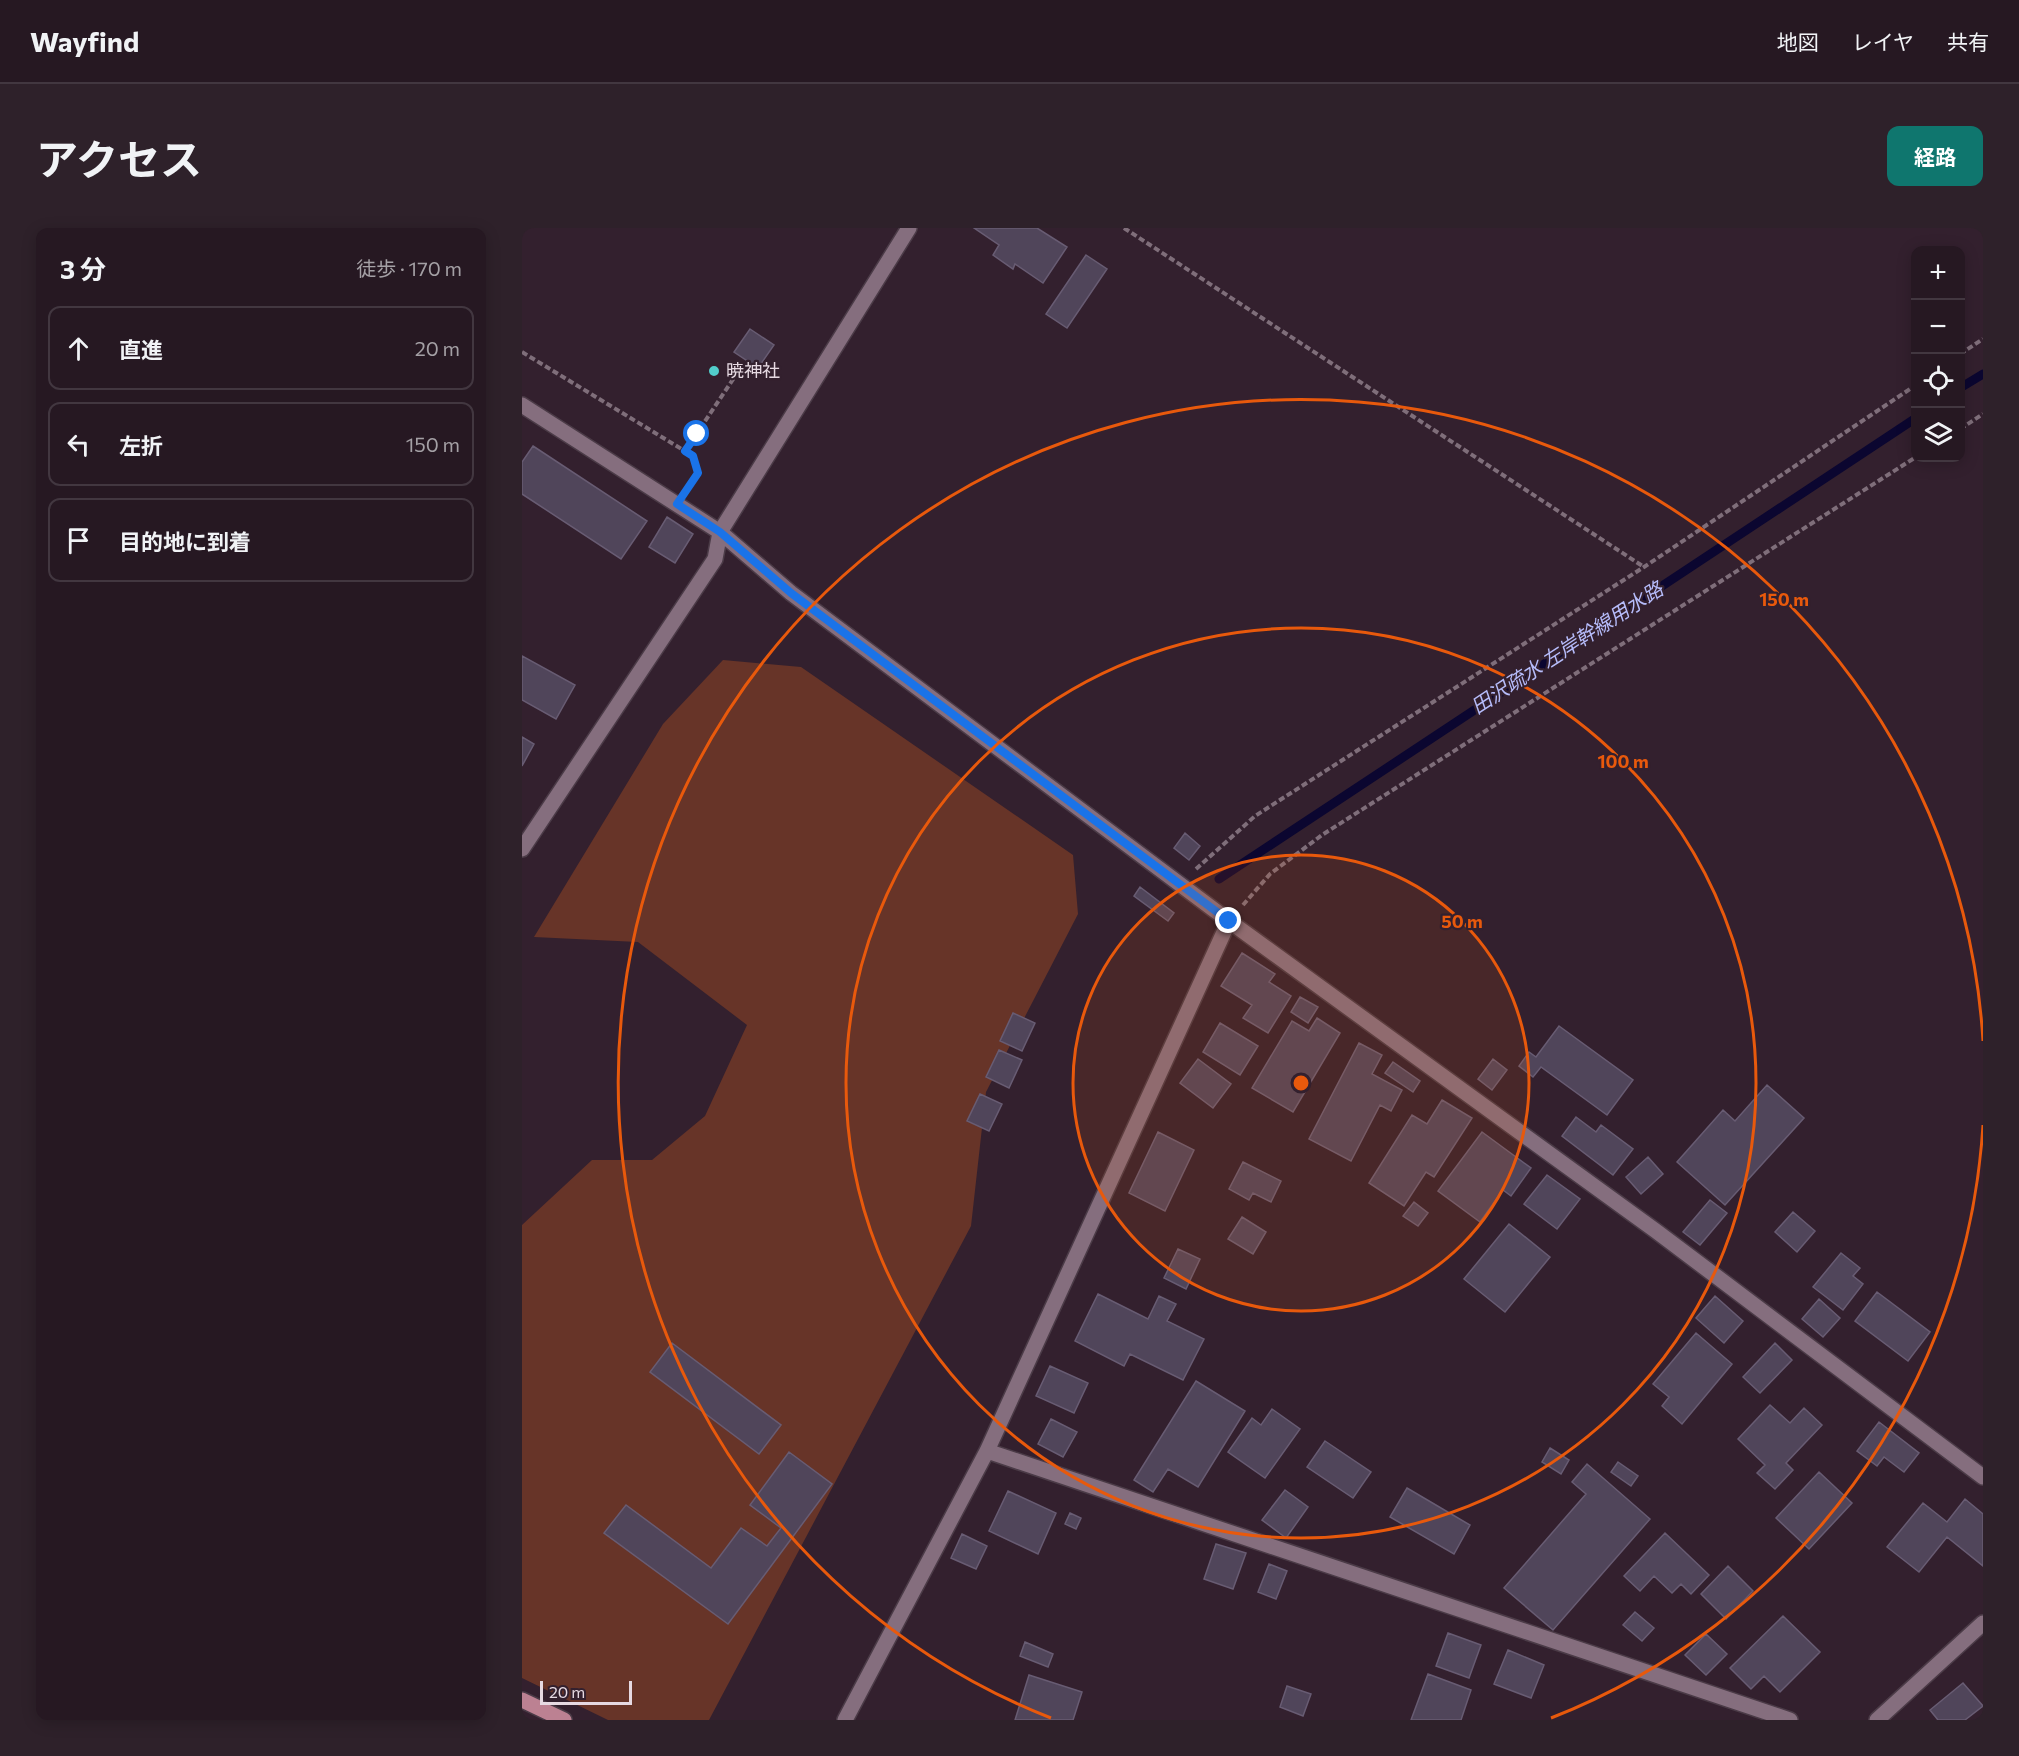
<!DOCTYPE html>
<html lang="ja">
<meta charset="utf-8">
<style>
:root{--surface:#261822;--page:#2e212a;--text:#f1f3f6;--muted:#a4a0a5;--line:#423740;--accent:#0f766e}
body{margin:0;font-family:Commissioner,"Noto Sans JP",sans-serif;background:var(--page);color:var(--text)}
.controls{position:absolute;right:18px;top:18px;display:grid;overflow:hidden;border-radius:12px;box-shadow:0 3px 15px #0003}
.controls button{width:54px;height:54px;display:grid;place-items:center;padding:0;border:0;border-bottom:2px solid var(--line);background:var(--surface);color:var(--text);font:30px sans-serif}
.scale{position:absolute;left:18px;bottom:15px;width:92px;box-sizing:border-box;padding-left:6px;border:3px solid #e6d9e2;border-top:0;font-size:16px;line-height:21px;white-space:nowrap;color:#e6d9e2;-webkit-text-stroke:4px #33202e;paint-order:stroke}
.stop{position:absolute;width:18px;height:18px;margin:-14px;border:4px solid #1a73e8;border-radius:50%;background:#fff}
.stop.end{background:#1a73e8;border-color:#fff;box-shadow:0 2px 6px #0008}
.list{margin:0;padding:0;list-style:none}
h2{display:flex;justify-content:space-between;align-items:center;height:78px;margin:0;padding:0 24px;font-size:26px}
h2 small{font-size:20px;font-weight:400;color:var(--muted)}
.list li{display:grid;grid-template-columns:39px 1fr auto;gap:18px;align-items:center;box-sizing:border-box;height:84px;margin:0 12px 12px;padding:0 12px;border:2px solid var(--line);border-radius:12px}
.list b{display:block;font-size:22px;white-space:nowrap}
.list em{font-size:20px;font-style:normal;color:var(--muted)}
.icon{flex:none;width:33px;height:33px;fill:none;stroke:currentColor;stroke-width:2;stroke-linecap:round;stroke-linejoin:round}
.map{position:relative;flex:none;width:1461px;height:1492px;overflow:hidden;border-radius:12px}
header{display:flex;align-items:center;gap:36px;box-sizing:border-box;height:84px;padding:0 30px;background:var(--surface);border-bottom:2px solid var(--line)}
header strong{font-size:28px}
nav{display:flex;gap:33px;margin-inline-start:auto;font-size:21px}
.intro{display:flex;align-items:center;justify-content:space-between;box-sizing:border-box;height:144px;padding:0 36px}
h1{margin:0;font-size:42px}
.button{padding:15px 27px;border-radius:12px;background:var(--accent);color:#fff;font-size:21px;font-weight:700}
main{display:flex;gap:36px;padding:0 36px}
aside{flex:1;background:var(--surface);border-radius:12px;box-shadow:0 3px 15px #0003}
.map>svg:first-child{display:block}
.green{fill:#673428}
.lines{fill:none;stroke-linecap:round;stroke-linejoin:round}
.stream{stroke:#0b0630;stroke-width:9}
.building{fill:#50455a;stroke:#685c73;stroke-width:1.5}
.street-casing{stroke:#4b3b47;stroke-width:18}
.secondary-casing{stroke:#4b3b47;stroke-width:18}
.primary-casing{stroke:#4b3b47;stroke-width:18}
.path{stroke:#7f6e7a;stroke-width:4;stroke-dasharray:6 3;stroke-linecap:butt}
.street{stroke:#856e7e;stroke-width:15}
.secondary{stroke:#856e7e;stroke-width:15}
.primary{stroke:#bc8192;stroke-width:15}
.route{stroke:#1a73e8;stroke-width:8}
.ring{fill:none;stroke:#e8590c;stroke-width:3}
.poi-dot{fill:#52cdcb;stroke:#33202e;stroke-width:2}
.labels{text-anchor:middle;stroke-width:4.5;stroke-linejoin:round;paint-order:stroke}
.poi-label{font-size:18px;fill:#e6d9e2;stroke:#33202e;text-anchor:start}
.water-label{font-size:20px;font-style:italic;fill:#b6bcfa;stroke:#33202e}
.centre{fill:#e8590c;stroke:#33202e;stroke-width:3}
.ring-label{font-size:18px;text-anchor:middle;font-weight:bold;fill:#e8590c;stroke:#33202e;stroke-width:4.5;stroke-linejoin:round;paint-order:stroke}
</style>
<header>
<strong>Wayfind</strong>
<nav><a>地図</a><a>レイヤ</a><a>共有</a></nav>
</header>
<div class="intro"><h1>アクセス</h1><a class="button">経路</a></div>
<main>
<aside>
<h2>3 分<small>徒歩 · 170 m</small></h2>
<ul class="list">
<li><svg class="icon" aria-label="ahead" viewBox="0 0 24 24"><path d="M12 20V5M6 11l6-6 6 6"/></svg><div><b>直進</b></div><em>20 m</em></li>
<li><svg class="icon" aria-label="left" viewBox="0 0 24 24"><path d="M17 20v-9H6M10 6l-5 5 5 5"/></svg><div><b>左折</b></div><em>150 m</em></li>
<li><svg class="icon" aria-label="arrive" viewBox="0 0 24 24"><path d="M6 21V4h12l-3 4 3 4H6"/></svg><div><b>目的地に到着</b></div></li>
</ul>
</aside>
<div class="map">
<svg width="1461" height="1492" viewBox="0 0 1461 1492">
<rect width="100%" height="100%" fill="#33202e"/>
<path class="green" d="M201 432 279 439 551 627 556 686 464 864 449 998 187 1492H86L0 1450V997L70 932H130L183 888 225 797 116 714 12 709 141 496Z"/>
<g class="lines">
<path class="stream" d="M1438 160 1461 146
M697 651 1394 190"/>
</g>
<path class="building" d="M452 0H515L545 19 521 55 493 36 491 41 471 27 477 17Z
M564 27 585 41 545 100 524 86Z
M228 101 252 117 236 140 212 124Z
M11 218 125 293 99 331 0 266V234Z
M145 289 171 306 153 335 127 319Z
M0 428 53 457 34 491 0 472Z
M0 509 12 516 0 538Z
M663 605 678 618 667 632 652 620Z
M618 659 652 685 646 693 612 668Z
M720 725 753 746 747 754 769 768 746 805 721 790 730 777 699 758Z
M778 769 796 779 786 795 769 784Z
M491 785 513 795 500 823 478 813Z
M795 790 818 805 771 884 730 860 770 793 787 803Z
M698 795 736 818 718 847 681 824Z
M1037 798 1111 852 1085 887 1019 839 1011 849 997 838 1007 824 1014 829Z
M837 815 860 827 850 846 880 862 869 883 858 877 829 933 787 911Z
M477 822 500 832 487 860 464 849Z
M676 831 709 856 691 880 658 855Z
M971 831 985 842 970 862 956 851Z
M871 834 898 853 891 864 863 845Z
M1245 857 1282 890 1203 977 1155 934 1201 882 1213 893Z
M458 866 480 876 467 903 445 893Z
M920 872 950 890 912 949 904 944 882 978 847 955 890 887 905 896Z
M1054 889 1074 904 1079 897 1111 921 1091 947 1040 908Z
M636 904 672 922 643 983 607 965Z
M960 904 1009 940 989 968 981 962 958 994 916 963Z
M1126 929 1141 946 1119 966 1104 949Z
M721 934 759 953 749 974 731 965 727 972 707 961Z
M1025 947 1058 971 1035 1001 1002 976Z
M1188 972 1205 985 1178 1017 1161 1004Z
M892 974 906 985 896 998 881 988Z
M1271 984 1293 1003 1275 1024 1253 1004Z
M720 989 744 1004 731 1026 706 1011Z
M987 996 1028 1029 983 1084 942 1051Z
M656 1021 678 1031 664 1061 642 1050Z
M1319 1025 1338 1040 1331 1048 1341 1056 1321 1082 1291 1059Z
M1355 1064 1408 1104 1386 1133 1333 1093Z
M576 1066 626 1091 637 1068 654 1076 645 1093 682 1111 661 1152 608 1126 602 1138 553 1113Z
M1193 1068 1221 1093 1202 1115 1174 1090Z
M1297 1071 1318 1090 1301 1109 1280 1091Z
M1174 1105 1210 1136 1160 1196 1140 1178 1147 1169 1131 1156Z
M150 1115 259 1197 237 1226 128 1144Z
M1253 1115 1270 1132 1238 1165 1221 1149Z
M528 1138 566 1155 552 1185 514 1168Z
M674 1153 723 1183 676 1259 646 1241 631 1264 612 1252Z
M1248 1177 1268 1195 1282 1180 1300 1197 1264 1235 1271 1242 1253 1261 1235 1245 1243 1237 1216 1211Z
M750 1181 778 1201 743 1250 706 1224 730 1190 739 1197Z
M529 1191 555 1204 541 1229 516 1216Z
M1357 1194 1397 1225 1382 1244 1362 1229 1355 1238 1335 1223Z
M803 1213 849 1244 831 1270 785 1239Z
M1028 1220 1047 1232 1039 1246 1020 1234Z
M267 1224 310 1256 206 1396 82 1305 104 1277 189 1340 219 1300 245 1318 259 1300 228 1277Z
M1096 1234 1116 1248 1109 1258 1089 1244Z
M1065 1236 1128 1291 1031 1402 982 1360 1064 1266 1050 1254Z
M1297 1244 1330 1275 1287 1321 1254 1290Z
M885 1260 948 1297 932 1326 868 1289Z
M763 1262 786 1279 764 1310 740 1292Z
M486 1263 534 1285 516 1326 467 1303Z
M1443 1271 1461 1286V1338L1425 1309 1397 1344 1365 1319 1401 1275 1425 1294Z
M548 1285 559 1290 554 1301 543 1296Z
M1143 1305 1187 1347 1169 1366 1159 1356 1150 1365 1132 1348 1118 1363 1102 1348Z
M440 1306 465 1318 454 1341 429 1330Z
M694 1316 724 1325 711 1361 682 1351Z
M747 1336 765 1343 754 1371 736 1364Z
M1206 1338 1231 1363 1204 1391 1179 1366Z
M1113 1384 1132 1400 1120 1413 1101 1397Z
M1261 1388 1298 1424 1258 1464 1242 1448 1229 1461 1208 1440Z
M926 1405 959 1417 947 1450 914 1438Z
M1184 1406 1205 1426 1184 1447 1163 1427Z
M503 1414 531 1426 526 1439 498 1428Z
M986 1422 1022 1437 1009 1470 972 1456Z
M906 1446 949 1462 939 1492H889Z
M507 1447 560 1464 551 1492H493Z
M1441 1455 1461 1478 1443 1492H1416L1408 1482Z
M765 1458 789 1466 781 1488 758 1479Z"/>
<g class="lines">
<g class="street-casing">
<path id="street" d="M0 177 198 304 269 365 707 693 1134 1003 1461 1249
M0 621 193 331 198 304
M465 1223 1268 1492
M323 1492 465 1223 707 693
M1355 1492 1461 1395"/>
</g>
<g class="secondary-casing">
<path id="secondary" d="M198 304 387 0"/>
</g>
<g class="primary-casing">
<path id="primary" d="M0 1472 42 1492"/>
</g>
<path class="path" d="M602 0 1122 339
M0 124 171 228 175 245 167 258
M1438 126 1461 111
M1438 201 1461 186
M163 223 222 135
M674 641 733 588 1122 339 1394 157
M721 677 748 646 800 607 1394 229"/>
<use href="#street" class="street"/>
<use href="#secondary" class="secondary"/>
<use href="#primary" class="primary"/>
</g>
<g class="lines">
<path class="route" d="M175 206 163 223 171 228 176 245 155 276 198 304 269 365 707 693"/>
</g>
<circle cx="779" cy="855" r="228" fill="#e8590c" fill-opacity=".12"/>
<g class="ring">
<circle cx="779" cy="855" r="228"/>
<circle cx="779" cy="855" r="455"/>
<path d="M1461 897A683 683 0 0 1 1029 1490M529 1490A683 683 0 1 1 1461 813"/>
</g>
<circle class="poi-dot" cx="192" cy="143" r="6"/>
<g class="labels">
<g class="poi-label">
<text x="204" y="149">暁神社</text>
</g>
<g class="water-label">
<text transform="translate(1045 420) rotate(-33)" y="7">田沢疏水 左岸幹線用水路</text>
</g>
</g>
<circle cx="779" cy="855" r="9" class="centre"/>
<g class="ring-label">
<text x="1262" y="378">150 m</text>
<text x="1101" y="540">100 m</text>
<text x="940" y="700">50 m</text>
</g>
</svg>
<div class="controls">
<button>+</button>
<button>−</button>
<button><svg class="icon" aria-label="locate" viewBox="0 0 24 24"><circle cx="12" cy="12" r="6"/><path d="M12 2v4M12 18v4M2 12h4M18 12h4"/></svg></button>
<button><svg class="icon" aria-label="layers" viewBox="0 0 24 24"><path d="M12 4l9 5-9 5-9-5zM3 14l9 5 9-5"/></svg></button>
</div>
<div class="scale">20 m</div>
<div class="stop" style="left:175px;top:206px"></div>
<div class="stop end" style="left:707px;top:693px"></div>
</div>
</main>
